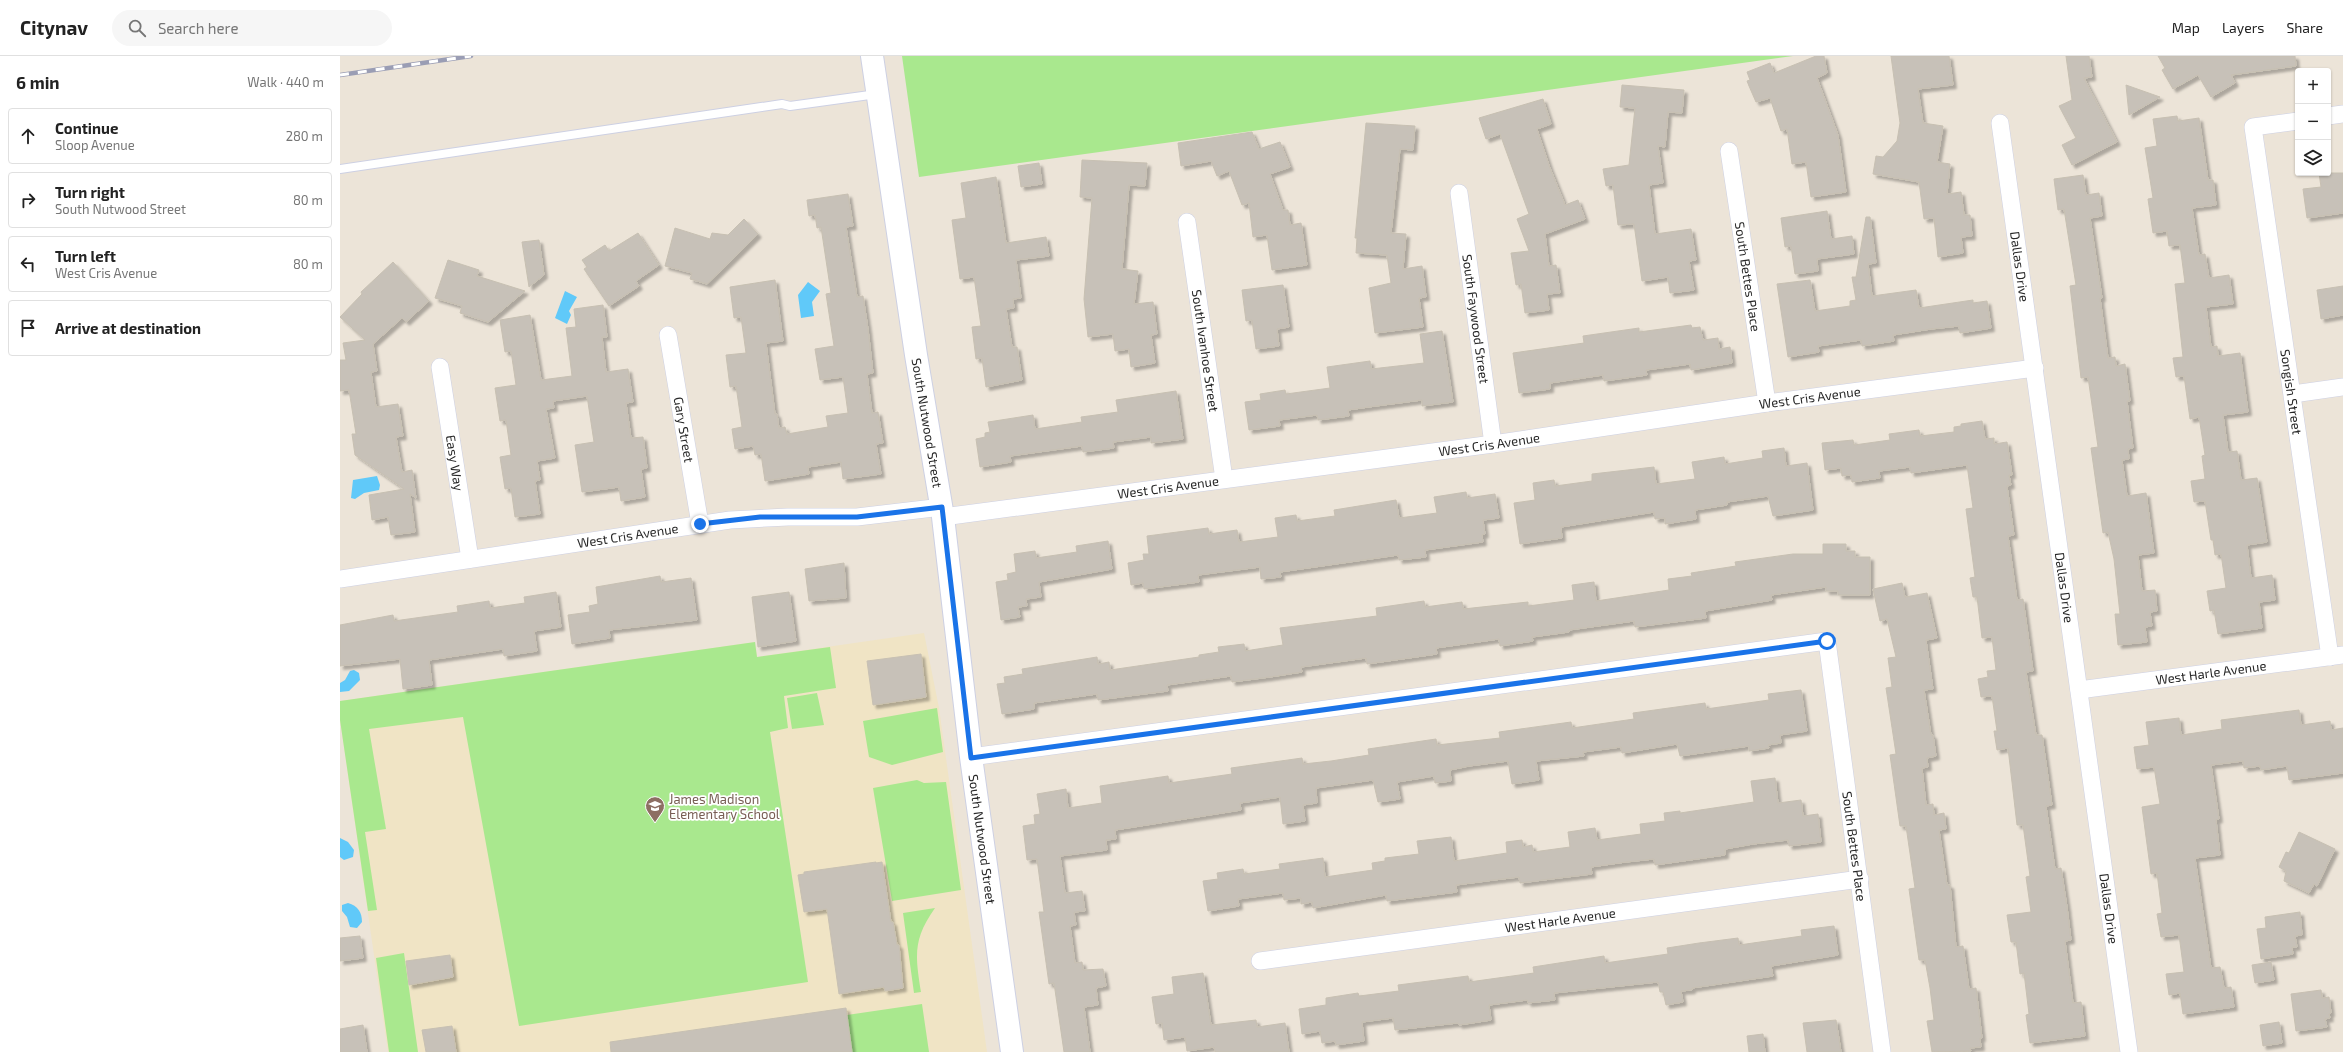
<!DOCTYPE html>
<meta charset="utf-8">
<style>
:root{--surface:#fff;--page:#f6f6f6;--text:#222;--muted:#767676;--line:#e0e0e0}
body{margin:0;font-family:"Exo 2",sans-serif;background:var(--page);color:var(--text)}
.controls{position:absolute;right:12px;top:12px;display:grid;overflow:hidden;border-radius:4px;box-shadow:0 1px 3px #0004}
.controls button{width:36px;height:36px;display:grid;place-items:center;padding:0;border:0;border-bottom:1px solid var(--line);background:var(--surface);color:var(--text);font:20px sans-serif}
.stop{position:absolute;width:12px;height:12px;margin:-9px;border:3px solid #1a73e8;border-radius:50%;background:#fff}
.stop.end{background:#1a73e8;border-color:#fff;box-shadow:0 1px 4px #0008}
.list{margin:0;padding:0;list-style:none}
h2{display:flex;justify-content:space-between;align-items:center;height:52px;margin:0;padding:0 16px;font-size:17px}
h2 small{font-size:13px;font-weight:400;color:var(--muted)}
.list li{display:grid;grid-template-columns:26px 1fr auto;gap:12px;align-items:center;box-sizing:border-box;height:56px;margin:0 8px 8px;padding:0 8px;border:1px solid var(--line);border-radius:4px}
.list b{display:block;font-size:15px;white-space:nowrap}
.list p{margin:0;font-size:13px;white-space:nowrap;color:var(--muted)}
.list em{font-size:13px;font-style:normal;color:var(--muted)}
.icon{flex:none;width:22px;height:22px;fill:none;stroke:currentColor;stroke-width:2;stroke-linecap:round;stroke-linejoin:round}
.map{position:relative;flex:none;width:2003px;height:996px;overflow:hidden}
header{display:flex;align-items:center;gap:24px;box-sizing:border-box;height:56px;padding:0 20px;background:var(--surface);border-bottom:1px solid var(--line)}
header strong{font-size:19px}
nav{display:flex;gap:22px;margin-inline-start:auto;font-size:14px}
.search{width:280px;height:36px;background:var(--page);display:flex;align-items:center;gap:10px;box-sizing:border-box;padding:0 14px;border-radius:22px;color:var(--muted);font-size:15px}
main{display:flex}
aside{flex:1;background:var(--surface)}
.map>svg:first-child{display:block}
.education{fill:#f0e4c5}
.green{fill:#a9e88e}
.water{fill:#60c9f9}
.building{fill:#c7c1b8;stroke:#c7c0b2;filter:url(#shadow)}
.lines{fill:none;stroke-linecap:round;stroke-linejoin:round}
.lane-casing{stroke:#cdd0e3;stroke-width:10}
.street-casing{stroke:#cdd0e3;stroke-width:18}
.secondary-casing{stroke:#cdd0e3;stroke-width:24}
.lane{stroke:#fff;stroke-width:8}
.street{stroke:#fff;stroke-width:17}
.secondary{stroke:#fff;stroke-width:22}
.rail-casing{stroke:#9a9db4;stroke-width:4.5}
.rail{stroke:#fff;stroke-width:3;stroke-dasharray:9;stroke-linecap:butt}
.route{stroke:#1a73e8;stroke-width:5}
.labels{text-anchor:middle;stroke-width:3.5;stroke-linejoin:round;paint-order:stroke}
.street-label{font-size:13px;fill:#282828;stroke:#fff}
.education-label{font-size:13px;fill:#785e54;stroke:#fff;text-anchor:start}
</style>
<header>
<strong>Citynav</strong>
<div class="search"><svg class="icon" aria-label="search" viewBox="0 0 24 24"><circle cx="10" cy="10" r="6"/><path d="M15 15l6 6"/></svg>Search here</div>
<nav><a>Map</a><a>Layers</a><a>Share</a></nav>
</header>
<main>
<aside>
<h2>6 min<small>Walk · 440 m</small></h2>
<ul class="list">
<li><svg class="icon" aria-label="ahead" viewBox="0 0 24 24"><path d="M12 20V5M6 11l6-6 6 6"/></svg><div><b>Continue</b><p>Sloop Avenue</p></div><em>280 m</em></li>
<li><svg class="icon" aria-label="right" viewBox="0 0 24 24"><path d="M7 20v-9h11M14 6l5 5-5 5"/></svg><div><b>Turn right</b><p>South Nutwood Street</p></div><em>80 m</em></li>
<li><svg class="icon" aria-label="left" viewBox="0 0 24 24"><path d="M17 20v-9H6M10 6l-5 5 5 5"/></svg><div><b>Turn left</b><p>West Cris Avenue</p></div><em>80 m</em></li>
<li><svg class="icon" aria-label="arrive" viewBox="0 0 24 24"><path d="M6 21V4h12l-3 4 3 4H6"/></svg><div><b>Arrive at destination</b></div></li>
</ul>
</aside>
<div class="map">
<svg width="2003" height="996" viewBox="0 0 2003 996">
<defs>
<filter id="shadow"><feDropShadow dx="3.5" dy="3.5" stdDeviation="1" flood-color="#0004"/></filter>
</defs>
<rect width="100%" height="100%" fill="#ece4d8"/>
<path class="education" d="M584 577 599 652 647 996H48L0 664V645L415 586 417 601Z"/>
<path class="green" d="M562 0H1453L579 121Z
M415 586 417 601 490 591 496 632 444 640 448 672 430 676 468 926 179 970 123 661 29 673 46 773 25 776 37 854 28 855 0 664V645Z
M477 637 484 669 452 673 447 642Z
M597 652 603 696 552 709 529 701 523 665Z
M577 724 584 727 606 726 621 834 552 845 533 732Z
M595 852C573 883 575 899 581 936L574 937 563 857Z
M64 897 78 996H49L36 902Z
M582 948 589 996H512L507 959Z"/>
<path class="water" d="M468 226 480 235 472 246 474 260 461 262 458 239Z
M225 235 237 241 229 255 231 259 227 268 215 262Z
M37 420 40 429 39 434 24 437 15 443 11 442 13 424Z
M14 614 19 617 20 624 9 635 0 636V627L5 624 10 615Z
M0 782 8 786 14 794 13 801 4 804 0 801Z
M8 847C18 850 22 856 22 866L17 872 10 871 7 861 2 855V849Z"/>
<path class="building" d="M1476 0H1484L1487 17 1477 22 1498 79 1506 136 1471 141 1466 106 1452 108 1447 73 1441 75 1430 42 1416 46 1409 30 1407 25 1410 24 1407 16 1430 7 1434 17Z
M1551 0H1609L1613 29 1578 33 1583 67 1603 70 1597 106 1610 108 1607 138 1621 136 1624 159H1630L1632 180 1621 181 1623 197 1598 201 1594 162 1584 163 1579 126 1533 118 1536 100 1543 101 1557 85 1560 67Z
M1726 0H1749L1752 21 1744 22 1777 86 1732 109 1722 89 1736 82 1719 50 1732 44Z
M1818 0H1955L1956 10 1891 19 1895 27 1871 41 1858 19 1833 33 1822 14 1825 12Z
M1282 29 1344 34 1342 57 1328 56 1325 91 1318 90 1323 127 1309 129 1315 178 1351 173 1356 204 1349 205 1354 234 1330 237 1328 221 1302 225 1294 168 1278 169 1273 129 1266 130 1263 113 1289 109 1295 52 1280 51Z
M1786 29 1820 41 1789 59Z
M1203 43 1211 68 1197 73 1210 112 1225 149 1238 144 1245 163 1205 178 1209 210 1216 209 1220 237 1207 238 1209 254 1185 257 1181 228 1176 229 1171 197 1189 195 1177 163 1189 158 1160 78 1146 83 1139 62Z
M1837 60 1838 65 1859 62 1868 124H1873L1876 149 1852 152 1859 199 1865 198 1869 222 1889 219 1893 248 1866 251 1871 291 1877 290 1878 300 1900 297 1908 356 1883 359 1888 396 1897 395 1901 424 1917 422 1927 486 1907 489 1911 522 1932 519 1935 544 1919 546 1922 572 1878 578 1874 554 1870 555 1867 535 1886 532 1881 498 1875 499 1873 484H1871L1865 445 1854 446 1851 425 1865 423 1862 400 1865 399 1859 361 1850 363 1844 320 1836 321 1833 302 1843 301 1835 228 1845 227 1840 189 1829 190 1827 175 1813 177 1808 143 1813 142 1805 92 1817 90 1813 63Z
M1026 67 1075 70 1073 94 1060 93 1051 177 1066 178 1063 213 1082 210 1086 241 1079 242 1083 271 1035 277 1029 232 1051 227 1047 199 1016 197 1017 182H1015Z
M912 76 919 93 940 86 950 111 930 118 943 154H948L950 169 961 167 967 209 932 214 927 179 913 181 909 147 902 149 889 115 877 120 871 105 841 110 838 87Z
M742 104 807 107 805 130 789 129 782 213 798 215 794 248 813 246 817 278 811 279 815 307 791 311 789 293 775 295 773 278 748 281 744 243 752 142 740 141Z
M699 107 702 128 681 131 678 110Z
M1979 117H2003V157L1967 162 1963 133 1981 131Z
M1743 119 1746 139 1759 137 1762 160 1750 162 1762 242H1760L1768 302 1775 301 1776 310 1785 308 1790 345H1787L1793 392 1788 393 1789 403 1782 404 1787 440 1806 437 1814 497 1798 499 1802 535 1815 534 1817 555 1810 556 1812 570 1805 571 1807 586 1778 589 1775 558H1780L1774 503 1768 476 1763 477 1751 392 1758 391 1748 321 1741 322 1730 230 1736 229 1724 153 1718 154 1714 123Z
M656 121 666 187 706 181 709 200 676 204 681 242 673 243 674 252 666 253 672 291H677L682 324 646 331 642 302 636 303 632 271 641 270 634 221 620 223 612 164 626 162 621 127Z
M508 138 513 170 506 171 517 241 523 240 528 273 533 317 527 318 532 357 538 356 543 387 536 388 541 418 503 423 501 406 468 411 469 418 425 425 421 398 415 399 413 390 395 393 392 373 402 371 396 330 390 331 386 299 406 297 401 261 394 262 390 231 435 224 443 285 426 287 435 358H437L439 372 445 371 447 378 488 371 486 360 508 357 503 321 480 324 475 293 494 290 486 238 491 237 481 171 477 172 475 159 469 160 467 144Z
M1487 155 1491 183 1512 180 1514 198 1477 203 1478 215 1455 218 1451 190 1445 191 1441 162Z
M1526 161H1530L1536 207 1528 208 1532 240 1576 234 1579 252 1633 244V247L1647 245 1651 272 1620 277 1619 270 1591 273 1553 279 1554 285 1522 290 1521 284 1478 290 1479 296 1448 301 1437 228 1470 224 1475 255 1510 250V245L1516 244 1512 221H1516Z
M404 163 418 178 367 228 350 223 352 217 325 210 335 172 370 183 372 177 388 179Z
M298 177 319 209 296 225 299 230 269 250 244 213 247 211 242 204 265 189 269 195Z
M199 184 204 219 189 231 182 186Z
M108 204 139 214 137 220 185 235 148 266 120 257 122 250 95 242Z
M53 206 89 245 66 266 62 262 33 288 37 315 31 316 36 351 58 348 63 380 56 381 62 416 72 414 76 442 70 438 75 476 51 479 48 461 32 464 29 439 64 433 15 399 12 378H16L9 334 0 335V304H6L3 287 25 284 0 261 22 238 21 236Z
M943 229 949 271 937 273 939 290 916 293 912 264 906 265 902 234Z
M2003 230V259L1981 263 1977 234Z
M263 249 267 281H262L266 316 288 313 293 346 286 347 291 382 303 381 307 412 301 413 305 441 281 445 279 431 242 436 235 389 254 386 247 340 213 345 214 352 206 353 215 402 197 405 200 424 195 425 200 458 175 461 171 432 165 433 160 401 171 399 166 364 160 365 155 332 176 329 171 295 165 296 160 264 190 259 201 324 232 320 226 272 236 271 234 253Z
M1351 269 1352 272 1360 271 1363 284 1378 282 1379 293 1390 291 1392 307 1351 314 1350 308 1306 314 1307 319 1264 325 1263 319 1210 327V333L1179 337 1173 297 1244 287 1243 280 1299 272V276Z
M1102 275 1113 346 1082 350V344L1036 350 1008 354 1009 360 978 364 977 359 939 364 940 370 909 374 905 346 921 344 920 338 945 334 946 338 990 332 987 311 1030 305 1031 313 1084 307 1080 278Z
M836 335 843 383 811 387V381L773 386 774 392 743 396 742 390 670 400 671 406 640 411 636 383 645 381V377L650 376 648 366 693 359 695 373 742 366 741 361 778 356 776 344Z
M1642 365 1645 383 1654 382V388L1667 386 1672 419H1669L1671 429 1667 430 1674 479 1668 480 1677 544 1683 543 1693 615 1686 616 1696 679H1702L1712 749 1706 750 1715 813 1721 812 1727 851 1731 884 1725 885 1733 947 1741 946 1745 980 1690 987 1686 959 1689 958 1684 917 1680 918 1676 886H1671L1667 859 1691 856 1686 821 1690 820 1683 769H1677L1668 692 1657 694 1654 675H1657L1652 640 1641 641 1638 623 1648 621 1647 615 1656 614 1652 581 1642 582 1637 541H1633L1630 522 1635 521 1626 453 1633 452 1627 409 1571 417 1570 411 1539 415 1540 422 1512 426 1511 419 1502 420 1501 412 1485 414 1482 387 1513 384 1514 389 1550 384 1549 378 1579 374 1580 380 1614 376V371L1621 370V368Z
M1444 392 1446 410 1467 407 1473 454 1433 460 1428 440 1387 446V449L1355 454 1356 463 1325 468V462L1315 463 1314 456 1221 471 1222 482 1180 488 1174 447 1195 444 1193 427 1214 424 1215 430 1252 425V418L1314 411 1316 428 1355 423 1352 406 1384 401 1385 408 1423 402 1422 395Z
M1126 436 1127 442 1155 438 1159 462 1143 464 1145 478 1142 479 1143 486 1085 494 1086 501 1059 504 1058 499 940 516 941 521 921 523 920 511 858 519 859 526 804 533 803 527 791 529 788 507 804 504 803 498H809L807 480 868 472 869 478 897 474 899 486 938 481 935 462 956 459 957 465 995 460 994 454 1056 444 1059 462 1097 457 1094 441Z
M768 485 772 513 699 526 701 541 686 543 687 550 678 551 680 561 661 564 656 526 668 524 667 518 676 516 674 498 695 495 696 502 737 496 736 490Z
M1483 488H1506V495H1515V501H1530V539H1498V535H1486V531L1431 539 1432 544 1365 555 1366 562 1295 571 1294 565 1229 574V576L1192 581 1193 585 1160 590 1159 583 1096 592 1097 598 1027 608 1026 602 961 611 962 616 930 621 892 626 891 620 827 629 828 635 796 639 758 644 757 638 694 647V653L662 658 657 628 665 627 664 621 683 618 682 613 757 601 758 608 769 606 770 614 859 601V599L879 596 878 591 904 588 905 595 943 589 940 572 1037 560 1036 552 1084 545 1085 551 1122 546 1123 553 1188 546V550L1234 544 1232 529 1254 526 1256 545 1329 534 1328 523 1352 520 1351 517 1396 510 1395 506 1453 498H1483Z
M504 507 506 542 469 545 465 513Z
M320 520 321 526 351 522 357 564 269 574 270 582 232 588 228 559 250 556 249 550 258 548 256 531Z
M1562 527 1565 541 1587 537 1597 582 1586 584 1593 633 1584 634 1591 679H1593L1596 700 1587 702 1588 711 1582 712 1586 749 1593 748 1594 759 1604 757 1606 773 1599 774 1607 829H1610L1616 891 1623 890 1629 933 1636 932 1642 982H1640L1641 991 1630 992 1631 995 1592 996 1587 965 1594 964 1590 932 1585 904H1579L1569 833 1575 832 1566 770H1560L1550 699 1556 698 1546 632 1552 631 1548 602 1556 601 1547 563 1540 565 1533 533Z
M216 536 221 571 194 575 197 595 164 600 163 593 89 604 92 629 63 633 60 603 0 610V569L53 559 54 565 118 556 117 550 149 545 150 552 185 547 184 541Z
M449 536 456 585 418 591 412 541Z
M581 598 586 641 533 649 527 605Z
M1461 634 1467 675 1440 679 1441 687 1428 689 1429 692 1409 695V690L1340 700 1337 688 1282 697 1281 691 1243 696 1244 700 1196 705 1199 724 1172 728 1168 705 1129 710 1110 714 1111 725 1095 727 1094 720 1057 726 1060 743 1038 746 1033 724 976 732 977 747 963 749 965 765 943 768 940 741 900 747 901 754 775 774 776 783 766 784 767 794 720 800 725 837 742 835 745 855 734 856 736 869 730 870 735 907 742 906 743 914 763 913 766 930 756 932 758 949 744 951 750 996H724L714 927 709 928 699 856H704L697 803 687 804 683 770 695 768 694 759 700 758 697 738 726 733 728 752 762 747 760 730 828 720 829 727 892 718 891 712 962 702 963 708 991 705 1029 699 1028 693 1096 683 1097 689 1160 682 1159 676 1231 666 1232 672 1294 663 1293 657 1365 647 1366 653 1429 644 1428 638Z
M1959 654 1961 669 1990 665 1991 674 2003 672V717L1949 724 1947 710 1921 714 1920 710 1904 712 1903 705 1871 709 1879 763 1876 764 1880 799 1855 802 1871 912 1880 911 1884 932 1891 931 1894 951 1843 958 1840 937 1829 939 1826 918 1844 916 1839 879 1821 881 1817 858 1822 857 1817 817 1811 818 1802 751 1820 748 1814 711 1797 713 1794 691 1809 689 1806 666 1839 662 1841 679 1882 673 1881 664Z
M1435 722 1438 747 1461 744 1463 760 1478 758 1481 786 1449 790 1448 784 1413 788 1385 793V799L1315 809 1314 803 1286 806 1251 811 1252 818 1219 822 1180 827 1179 821 1154 824 1116 829 1117 836 1047 845 1046 839 973 852 972 846 961 848V842L944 844 943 837 898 843 899 850 868 855 863 825 878 823 877 817 903 813 904 818 940 813 939 808 983 802 985 821 1033 814 1032 807 1045 805V802L1079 798 1077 785 1111 781 1114 805 1167 797 1166 786 1182 784 1183 791 1192 789 1193 796 1230 791 1228 776 1255 772 1257 784 1301 778 1300 768 1325 765 1324 757 1340 755V757L1414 746 1411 725Z
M1959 776 1995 793 1977 830 1974 828 1969 837 1944 825 1946 815 1939 811 1946 796 1949 797Z
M536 806V807L542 806 551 866H553L557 889H559L563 932 545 935 544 931 499 938 487 853 464 856 458 819 464 818V816Z
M1960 856 1962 879 1955 880 1957 891H1952L1953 898 1921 903 1917 873 1926 872 1925 861Z
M1494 870 1498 899 1431 910 1433 920 1352 932V934L1341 935 1343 946 1326 949 1323 936H1320L1318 926 1214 937 1215 944 1188 947 1187 944 1149 949 1151 964 1119 969 1118 967 1055 974 1053 962 1022 966 1024 985 996 989 995 985 982 987 980 975 962 978 959 953 986 949V942L1018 937 1019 940 1059 935 1058 929 1128 920 1129 926 1194 917 1193 911 1264 900 1265 907 1328 898 1327 892 1359 887 1398 882 1399 889 1462 880 1461 874Z
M20 880 23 902 0 905V882Z
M110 899 113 921 69 929 66 905Z
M1931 906 1934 924 1915 927 1912 909Z
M863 917 871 969 916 964 917 971 945 967 949 996H875L874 991 847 995 845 981 824 984 822 967 816 968 812 941 834 938 832 921Z
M1981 934 1982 942 1989 941 1991 957 1989 958 1990 962 1985 963 1987 971 1956 975 1951 938Z
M506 952 512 996H271L270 986Z
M1496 964 1501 996H1467L1463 967Z
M1939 966 1942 987 1923 990 1920 969Z
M23 969 27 996H0V973Z
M112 970 116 996H86L82 974Z
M1423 978 1425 996H1409L1407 980Z"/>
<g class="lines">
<g class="lane-casing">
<path id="lane" d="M0 113 442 48 450 50 537 38"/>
</g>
<g class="street-casing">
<g id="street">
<path d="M1988 60 2003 58"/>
<path id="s1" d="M1958 65 1913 71 1990 601"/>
<path id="s2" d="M1660 67 1789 996"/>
<path id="s3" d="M1389 95 1427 347"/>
<path id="s4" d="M1119 137 1153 388"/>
<path id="s5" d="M847 166 884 423"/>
<path id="s6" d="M328 279 360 468"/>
<path id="s7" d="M100 311 130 503"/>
<path d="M1953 338 2003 331"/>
<path id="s8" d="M603 461 1153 388 1427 347 1695 312"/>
<path id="s9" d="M0 523 390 464 448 461H517L602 451"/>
<path id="s10" d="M1739 634 2003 599"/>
<path id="s11" d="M631 701 1487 585 1542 996"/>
<path id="s12" d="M920 905 1520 823"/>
</g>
</g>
<g class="secondary-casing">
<g id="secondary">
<path id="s13" d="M532 0 576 299 603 461 631 701 672 996"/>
</g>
</g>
<use href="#lane" class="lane"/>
<use href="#street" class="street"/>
<use href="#secondary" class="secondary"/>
<g class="rail-casing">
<path id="rail" d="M0 19 131 0"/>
</g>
<use href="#rail" class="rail"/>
</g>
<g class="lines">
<path class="route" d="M360 468 420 461H517L602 451 631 702 1487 585"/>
</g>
<defs>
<g id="school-pin" transform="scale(1)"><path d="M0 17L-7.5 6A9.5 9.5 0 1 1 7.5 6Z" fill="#8d6e63" stroke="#fff"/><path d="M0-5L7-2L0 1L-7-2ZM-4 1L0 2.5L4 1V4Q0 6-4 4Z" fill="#fff"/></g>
</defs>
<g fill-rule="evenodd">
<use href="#school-pin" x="315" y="750"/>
</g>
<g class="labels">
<g class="street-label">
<text dy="5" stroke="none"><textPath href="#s2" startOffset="145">Dallas Drive</textPath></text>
<text dy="5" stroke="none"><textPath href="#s3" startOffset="127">South Bettes Place</textPath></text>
<text dy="5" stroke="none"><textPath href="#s4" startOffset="127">South Faywood Street</textPath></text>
<text dy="5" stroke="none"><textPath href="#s5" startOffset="130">South Ivanhoe Street</textPath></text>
<text dy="5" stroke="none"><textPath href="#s1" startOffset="313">Songish Street</textPath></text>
<text dy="5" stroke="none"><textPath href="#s8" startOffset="875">West Cris Avenue</textPath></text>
<text dy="5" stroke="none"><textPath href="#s13" startOffset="371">South Nutwood Street</textPath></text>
<text dy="5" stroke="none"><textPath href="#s6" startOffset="96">Gary Street</textPath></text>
<text dy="5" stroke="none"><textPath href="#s8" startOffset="551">West Cris Avenue</textPath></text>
<text dy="5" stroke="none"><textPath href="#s7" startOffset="97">Easy Way</textPath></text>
<text dy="5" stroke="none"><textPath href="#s8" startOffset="227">West Cris Avenue</textPath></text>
<text dy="5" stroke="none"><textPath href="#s9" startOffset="291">West Cris Avenue</textPath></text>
<text dy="5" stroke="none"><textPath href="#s2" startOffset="469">Dallas Drive</textPath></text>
<text dy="5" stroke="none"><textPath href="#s10" startOffset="133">West Harle Avenue</textPath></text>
<text dy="5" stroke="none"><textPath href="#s13" startOffset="791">South Nutwood Street</textPath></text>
<text dy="5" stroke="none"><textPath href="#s11" startOffset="1071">South Bettes Place</textPath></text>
<text dy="5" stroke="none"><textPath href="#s2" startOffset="793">Dallas Drive</textPath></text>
<text dy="5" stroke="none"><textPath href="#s12" startOffset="303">West Harle Avenue</textPath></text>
</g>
<g class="education-label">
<text x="329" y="748">James Madison<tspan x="329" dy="15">Elementary School</tspan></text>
</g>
</g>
</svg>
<div class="controls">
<button>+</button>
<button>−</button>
<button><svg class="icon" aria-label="layers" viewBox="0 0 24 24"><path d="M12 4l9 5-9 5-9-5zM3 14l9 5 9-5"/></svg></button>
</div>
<div class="stop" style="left:1487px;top:585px"></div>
<div class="stop end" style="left:360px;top:468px"></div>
</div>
</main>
